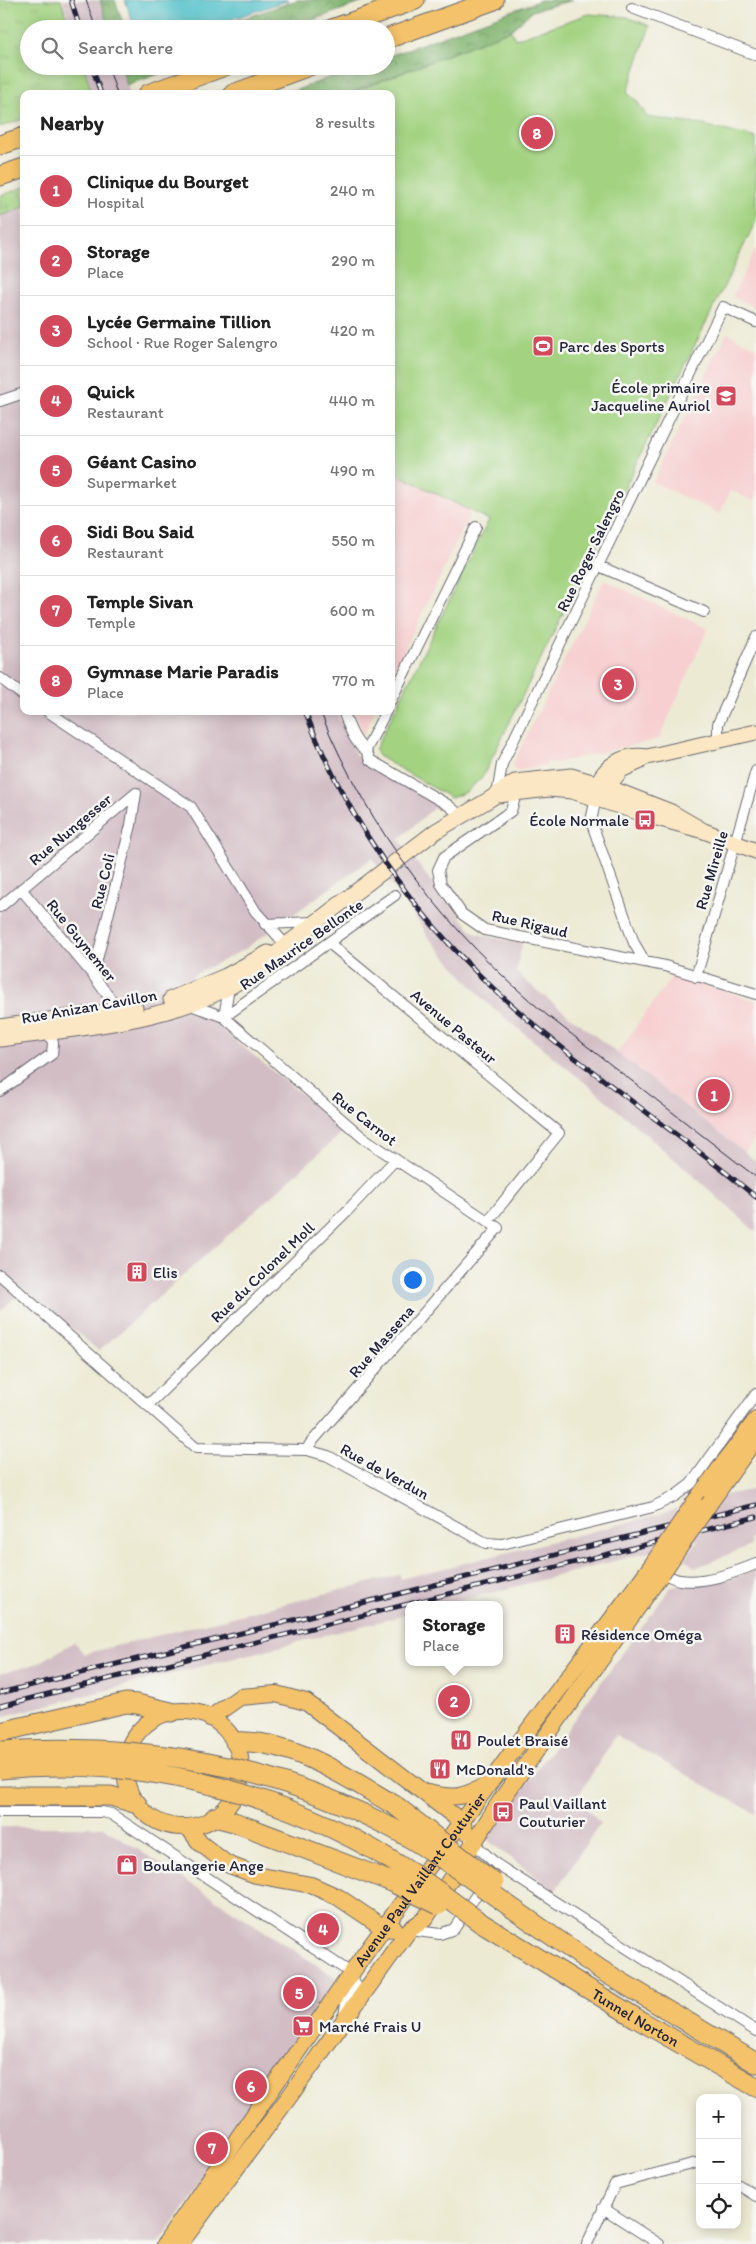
<!DOCTYPE html>
<meta charset="utf-8">
<style>
:root{--surface:#fff;--page:#f2f2f2;--text:#222;--muted:#767676;--line:#e0e0e0;--accent:#d1495b}
body{margin:0;font-family:Itim,sans-serif;background:var(--page);color:var(--text)}
.controls{position:absolute;right:15px;bottom:15px;display:grid;overflow:hidden;border-radius:10px;box-shadow:0 2px 12px #0003}
.controls button{width:45px;height:45px;display:grid;place-items:center;padding:0;border:0;border-bottom:1px solid var(--line);background:var(--surface);color:var(--text);font:25px sans-serif}
.you{position:absolute;left:412px;top:1279px;width:18px;height:18px;margin:-12px;border:4px solid #fff;border-radius:50%;background:#1a73e8;box-shadow:0 0 0 8px #1a73e833}
.badge{display:grid;place-items:center;width:32px;height:32px;border-radius:50%;background:var(--accent);color:#fff;font-size:16px;font-weight:700}
.pin{position:absolute;translate:-50% -50%;border:2px solid #fff;box-shadow:0 1px 5px #0006}
.popup{position:absolute;left:405px;top:1601px;width:98px;height:65px;box-sizing:border-box;display:grid;place-content:center;border-radius:10px;background:var(--surface);filter:drop-shadow(0 1px 4px #0005);font-size:16px;white-space:nowrap;color:var(--muted)}
.popup b{font-size:19px;color:var(--text)}
.popup::after{content:'';position:absolute;left:50%;top:100%;margin-left:-10px;border:10px solid transparent;border-top-color:var(--surface)}
.list{margin:0;padding:0;list-style:none}
h2{display:flex;justify-content:space-between;align-items:center;height:65px;margin:0;padding:0 20px;font-size:21px}
h2 small{font-size:16px;font-weight:400;color:var(--muted)}
.list li{display:grid;grid-template-columns:32px 1fr auto;gap:15px;align-items:center;box-sizing:border-box;height:70px;padding:0 20px;border-top:1px solid var(--line)}
.list b{display:block;font-size:19px;white-space:nowrap}
.list p{margin:0;font-size:16px;white-space:nowrap;color:var(--muted)}
.list em{font-size:16px;font-style:normal;color:var(--muted)}
.icon{flex:none;width:28px;height:28px;fill:none;stroke:currentColor;stroke-width:2;stroke-linecap:round;stroke-linejoin:round}
.map{position:relative;flex:none;width:756px;height:2244px;overflow:hidden}
.search{position:absolute;background:var(--surface);box-shadow:0 2px 12px #0003;left:20px;top:20px;width:375px;height:55px;display:flex;align-items:center;gap:12px;box-sizing:border-box;padding:0 18px;border-radius:28px;color:var(--muted);font-size:19px}
.panel{position:absolute;background:var(--surface);box-shadow:0 2px 12px #0003;left:20px;top:90px;width:375px;height:625px;border-radius:10px}
.map>svg:first-child{display:block}
.built{fill:#f7cfd0}
.industrial{fill:#d2bdc5}
.grass{fill:url(#grass-tufts);stroke:#627a5e}
.forest{fill:url(#forest-crowns);stroke:#526c55}
.pitch{fill:#a3d381;stroke:#627a5e}
.water{fill:#55c2cb;stroke:#3c7283}
.lines{fill:none;stroke-linecap:round;stroke-linejoin:round}
.street-casing{stroke:#696871;stroke-width:12}
.secondary-casing{stroke:#696871;stroke-width:17}
.primary-casing{stroke:#696871;stroke-width:18}
.highway-casing{stroke:#696871;stroke-width:21}
.street{stroke:#fff;stroke-width:10}
.secondary{stroke:#fbe7c3;stroke-width:15}
.primary{stroke:#f4c26a;stroke-width:16}
.highway{stroke:#f4c26a;stroke-width:19}
.tram{stroke:#22223b;stroke-width:1}
.rail-casing{stroke:#22223b;stroke-width:5}
.rail{stroke:#f6f6f2;stroke-width:3;stroke-dasharray:9;stroke-linecap:butt}
.primary-bridge-casing{stroke:#696871;stroke-width:18;stroke-linecap:butt}
.highway-bridge-casing{stroke:#696871;stroke-width:21;stroke-linecap:butt}
.primary-bridge{stroke:#f4c26a;stroke-width:16}
.highway-bridge{stroke:#f4c26a;stroke-width:19}
.labels{text-anchor:middle;stroke-width:5;stroke-linejoin:round;paint-order:stroke}
.poi-label{font-size:16px;fill:#22223b;stroke:#f6f6f2;text-anchor:start}
.street-label{font-size:16px;fill:#22223b;stroke:#f6f6f2}
</style>
<div class="map">
<svg width="756" height="2244" viewBox="0 0 756 2244">
<defs>
<pattern id="grass-tufts" width="24" height="20" patternUnits="userSpaceOnUse" patternTransform="scale(1.25)"><rect width="24" height="20" fill="#a3d381"/><path d="M3 7l-1-3M5 7V3M7 7l1-3M15 17l-1-3M17 17v-4M19 17l1-3" fill="none" stroke="#8cb570"/></pattern>
<pattern id="forest-crowns" width="20" height="18" patternUnits="userSpaceOnUse" patternTransform="scale(1.25)"><rect width="20" height="18" fill="#82b56f"/><path d="M2 6a3 3 0 1 1 6 0M12 15a3 3 0 1 1 6 0" fill="none" stroke="#6a935c"/></pattern>
</defs>
<rect width="100%" height="100%" fill="#f6f6f2"/>
<filter id="ink" filterUnits="userSpaceOnUse"><feTurbulence type="fractalNoise" baseFrequency=".02" numOctaves="2"/><feDisplacementMap in="SourceGraphic" scale="10" xChannelSelector="R" yChannelSelector="G"/><feConvolveMatrix kernelMatrix="1 2 1 2 8 2 1 2 1" color-interpolation-filters="sRGB"/></filter>
<filter id="wash" filterUnits="userSpaceOnUse"><feTurbulence type="fractalNoise" baseFrequency=".0096" numOctaves="4" result="noise"/><feDisplacementMap in="SourceGraphic" scale="20" xChannelSelector="R" yChannelSelector="G"/><feGaussianBlur stdDeviation="1.12" result="paint"/><feColorMatrix in="noise" values="0 0 0 0 0 0 0 0 0 0 0 0 0 0 0 0 0 1.4 0 .05"/><feComposite in="paint" operator="in"/></filter>
<g filter="url(#wash)">
<rect width="100%" height="100%" fill="#edead4"/>
<path class="built" d="M756 249V308L732 297Z
M727 333 756 348V496L754 501 730 490 720 514 653 482Z
M391 471 471 511 391 678Z
M604 580 708 629 659 739 552 764 548 761 546 765 516 771 512 765Z
M355 711H375L363 735Z
M673 975 756 1001V1137L745 1152 617 1053Z"/>
<path class="industrial" d="M63 0H101L110 29H72Z
M85 66H121L130 94H93Z
M24 207V711H336L355 754 437 805 399 839 435 887 474 933 522 944 516 972 535 989 756 1161V1232L686 1169 594 1090 488 1004 427 936 422 926 372 858 245 949 192 976 225 1032 345 1130 99 1351 24 1289 0 1312V216Z
M756 1489V1536L749 1538 751 1545 695 1568 685 1559 698 1539 445 1605H409V1614L0 1717V1674L39 1663 74 1642 84 1654 400 1575 401 1579 634 1521 730 1494Z
M756 1570V1814L616 1735 577 1798 600 1823 555 1891 486 1839 672 1586 725 1580Z
M0 1827H103L337 1978 277 2079 159 2244H0Z"/>
<path class="grass" d="M0 0H61L71 29H29V66H84L92 94H24V119L0 127Z
M24 187V207L0 216V196Z"/>
<path class="forest" d="M100 0H115L125 29H109Z
M297 0H369L287 29H214Z
M541 0H573L532 11 511 30 347 94H286L360 66H386V57Z
M121 66H181L127 85Z"/>
<path class="pitch" d="M589 14 627 17 650 26 627 93 637 101 647 117 703 125 756 138V221L483 776 466 792 451 798 378 756 375 750 489 520 391 471V94H349L511 30 515 39Z"/>
<path class="water" d="M125 0H289L202 29H135Z"/>
</g>
<g filter="url(#ink)">
<g class="lines">
<g class="street-casing">
<path id="street" d="M632 8 756 55
M0 401 24 393
M599 566 704 612
M0 678 24 696
M391 700 476 527
M47 711 191 807 256 912 286 945
M343 711C348 724 354 743 366 750
M386 711 366 750 370 760 448 805 460 815
M718 741V724L756 637
M516 794 511 811 444 857 438 870 441 884 462 914 485 930 665 966 756 994
M497 795 502 764 723 307 756 322
M596 798 591 821 634 943 645 962
M21 889 93 975 119 1011
M0 907 136 793
M265 924 314 922
M329 943 559 1133 488 1221
M93 975 131 825 136 793
M696 977 756 771
M188 1004 224 1017 362 1137 498 1228 310 1444 307 1450
M224 1017 395 895
M224 1017 229 987
M0 1091 52 1054 53 1043 49 1032
M0 1275 196 1448 307 1450 328 1456 486 1543 502 1544 653 1507 675 1496 691 1484 756 1394
M148 1405 347 1211 395 1160
M659 1572C666 1574 673 1579 680 1580 704 1584 734 1573 756 1564
M0 1812H102L111 1814 351 1973 356 1985 347 1997 344 2016
M470 1840 496 1864 756 2031
M409 1930 440 1934 454 1929 484 1883
M737 2184 756 2196
M603 2208 659 2244
M587 2244 615 2184 700 2162"/>
</g>
<g class="secondary-casing">
<path id="secondary" d="M602 785 601 777C612 761 628 754 647 757L756 732
M602 785 610 784 621 770 639 762
M498 795 549 789 572 791 650 816 704 831 756 851
M171 999 226 976 268 953
M0 1027 135 1008
M0 1039C77 1028 161 1023 231 986 251 975 269 961 286 945L436 831 490 799 515 782 571 776 602 785 671 812 704 831"/>
</g>
<g class="primary-casing">
<g id="primary">
<path d="M711 1501 756 1438"/>
<path d="M694 1503 756 1420"/>
<circle cx="183" cy="1769" r="58"/>
<path d="M210 1718 240 1697 276 1694 306 1702 462 1822 465 1831"/>
<path d="M428 1793C456 1799 461 1798 487 1785"/>
<path d="M188 1827 200 1843 227 1864 256 1875 311 1885 338 1897 384 1928 395 1929"/>
<path id="s1" d="M165 2244 364 1955 521 1740 650 1568"/>
<path d="M180 2244 289 2097 409 1930 425 1919 499 1803 662 1573"/>
</g>
</g>
<g class="highway-casing">
<g id="highway">
<path d="M332 29 415 0"/>
<path d="M386 39 494 0"/>
<path d="M148 94 225 66"/>
<path d="M233 94 309 66"/>
<path d="M0 145 24 137"/>
<path d="M0 176 24 168"/>
<path d="M0 1732 126 1703 137 1704 171 1712"/>
<path d="M235 1742C293 1739 347 1778 396 1806"/>
<path d="M0 1796H111L137 1804"/>
<path d="M215 1817 234 1822 387 1880"/>
<path d="M515 1910 601 1970 756 2063"/>
<path id="s2" d="M481 1923 636 2018 756 2087"/>
</g>
</g>
<use href="#street" class="street"/>
<use href="#secondary" class="secondary"/>
<use href="#primary" class="primary"/>
<use href="#highway" class="highway"/>
<path class="tram" d="M86 0 96 29
M108 66 117 94
M320 711C369 832 448 933 548 1016L756 1177"/>
<g class="rail-casing">
<path id="rail" d="M71 0 80 29
M92 66 101 94
M305 711C346 818 412 913 495 990 576 1066 671 1126 756 1197
M0 1693 756 1505
M0 1706 756 1517"/>
</g>
<use href="#rail" class="rail"/>
<g class="primary-bridge-casing">
<path id="primary-bridge" d="M650 1568 694 1503
M662 1573 711 1501"/>
</g>
<g class="highway-bridge-casing">
<path id="highway-bridge" d="M0 1751C141 1743 266 1762 392 1828 435 1851 475 1882 515 1910
M0 1769C145 1755 289 1793 410 1872 435 1888 458 1906 481 1923
M396 1806 494 1883
M387 1880 439 1905"/>
</g>
<use href="#primary-bridge" class="primary-bridge"/>
<use href="#highway-bridge" class="highway-bridge"/>
</g>
</g>
<defs>
<g id="stadium-square" transform="scale(1.125)"><rect x="-9" y="-9" width="18" height="18" rx="4" fill="#d1495b" stroke="#f6f6f2"/><path d="M0-5a6.5 5 0 1 0 0 10a6.5 5 0 1 0 0-10ZM-3.5-1.8h7v3.6h-7Z" fill="#fff"/></g>
<g id="school-square" transform="scale(1.125)"><rect x="-9" y="-9" width="18" height="18" rx="4" fill="#d1495b" stroke="#f6f6f2"/><path d="M0-5L7-2L0 1L-7-2ZM-4 1L0 2.5L4 1V4Q0 6-4 4Z" fill="#fff"/></g>
<g id="bus-square" transform="scale(1.125)"><rect x="-9" y="-9" width="18" height="18" rx="4" fill="#d1495b" stroke="#f6f6f2"/><path d="M-5-6H5V4H4V6H2V4H-2V6H-4V4H-5ZM-3.5-4V0h7V-4ZM-3.5 1.2v1.5H-2V1.2ZM2 1.2v1.5H3.5V1.2Z" fill="#fff"/></g>
<g id="building-square" transform="scale(1.125)"><rect x="-9" y="-9" width="18" height="18" rx="4" fill="#d1495b" stroke="#f6f6f2"/><path d="M-4-6H4V6H1V3H-1V6H-4ZM-2.5-4.3h1.7v1.8h-1.7ZM.8-4.3h1.7v1.8H.8ZM-2.5-1h1.7V.8h-1.7ZM.8-1h1.7V.8H.8Z" fill="#fff"/></g>
<g id="restaurant-square" transform="scale(1.125)"><rect x="-9" y="-9" width="18" height="18" rx="4" fill="#d1495b" stroke="#f6f6f2"/><path d="M-5-6h1v4h1v-4h1v4h1v-4h1v5L-1.5 .5V6h-2V.5L-5-1ZM5-6V6H3V1.5H1.5Q1.5-4 5-6Z" fill="#fff"/></g>
<g id="shop-square" transform="scale(1.125)"><rect x="-9" y="-9" width="18" height="18" rx="4" fill="#d1495b" stroke="#f6f6f2"/><path d="M-5-2.5h2.3a2.7 3.5 0 0 1 5.4 0H5L5.5 6h-11ZM-1.5-2.5h3a1.5 2.3 0 0 0-3 0Z" fill="#fff"/></g>
<g id="supermarket-square" transform="scale(1.125)"><rect x="-9" y="-9" width="18" height="18" rx="4" fill="#d1495b" stroke="#f6f6f2"/><path d="M-6-5.5h2.5l.6 2H6L4.5 2H-2.5L-4.4-4H-6ZM-1.5 3.2a1.3 1.3 0 1 0 .1 0ZM3 3.2a1.3 1.3 0 1 0 .1 0Z" fill="#fff"/></g>
</defs>
<g fill-rule="evenodd">
<use href="#stadium-square" x="543" y="346"/>
<use href="#school-square" x="726" y="396"/>
<use href="#bus-square" x="645" y="820"/>
<use href="#building-square" x="137" y="1272"/>
<use href="#building-square" x="565" y="1634"/>
<use href="#restaurant-square" x="461" y="1740"/>
<use href="#restaurant-square" x="440" y="1769"/>
<use href="#bus-square" x="503" y="1812"/>
<use href="#shop-square" x="127" y="1865"/>
<use href="#supermarket-square" x="303" y="2026"/>
</g>
<g class="labels">
<g class="poi-label">
<text x="559" y="352">Parc des Sports</text>
<text x="710" y="393" text-anchor="end">École primaire<tspan x="710" dy="18">Jacqueline Auriol</tspan></text>
<text x="629" y="826" text-anchor="end">École Normale</text>
<text x="153" y="1278">Elis</text>
<text x="581" y="1640">Résidence Oméga</text>
<text x="477" y="1746">Poulet Braisé</text>
<text x="456" y="1775">McDonald's</text>
<text x="519" y="1809">Paul Vaillant<tspan x="519" dy="18">Couturier</tspan></text>
<text x="143" y="1871">Boulangerie Ange</text>
<text x="319" y="2032">Marché Frais U</text>
</g>
<g class="street-label">
<text transform="translate(590 550) rotate(-64)" y="6">Rue Roger Salengro</text>
<text transform="translate(70 829) rotate(-40)" y="6">Rue Nungesser</text>
<text transform="translate(711 870) rotate(-74)" y="6">Rue Mireille</text>
<text transform="translate(102 881) rotate(-76)" y="6">Rue Coli</text>
<text transform="translate(530 923) rotate(13)" y="6">Rue Rigaud</text>
<text transform="translate(82 940) rotate(51)" y="6">Rue Guynemer</text>
<text transform="translate(301 944) rotate(-35)" y="6">Rue Maurice Bellonte</text>
<text transform="translate(89 1006) rotate(-10)" y="6">Rue Anizan Cavillon</text>
<text transform="translate(454 1026) rotate(40)" y="6">Avenue Pasteur</text>
<text transform="translate(365 1118) rotate(38)" y="6">Rue Carnot</text>
<text transform="translate(262 1272) rotate(-44)" y="6">Rue du Colonel Moll</text>
<text transform="translate(381 1341) rotate(-49)" y="6">Rue Massena</text>
<text transform="translate(385 1471) rotate(29)" y="6">Rue de Verdun</text>
<text dy="6" stroke="none"><textPath href="#s1" startOffset="445">Avenue Paul Vaillant Couturier</textPath></text>
<text dy="6" stroke="none"><textPath href="#s2" startOffset="181">Tunnel Norton</textPath></text>
</g>
</g>
</svg>
<div class="controls">
<button>+</button>
<button>−</button>
<button><svg class="icon" aria-label="locate" viewBox="0 0 24 24"><circle cx="12" cy="12" r="6"/><path d="M12 2v4M12 18v4M2 12h4M18 12h4"/></svg></button>
</div>
<div class="you"></div>
<div class="pin badge" style="left:714px;top:1095px">1</div>
<div class="pin badge" style="left:454px;top:1701px">2</div>
<div class="popup"><b>Storage</b>Place</div>
<div class="pin badge" style="left:618px;top:684px">3</div>
<div class="pin badge" style="left:323px;top:1929px">4</div>
<div class="pin badge" style="left:299px;top:1993px">5</div>
<div class="pin badge" style="left:251px;top:2086px">6</div>
<div class="pin badge" style="left:212px;top:2148px">7</div>
<div class="pin badge" style="left:537px;top:133px">8</div>
<div class="search"><svg class="icon" aria-label="search" viewBox="0 0 24 24"><circle cx="10" cy="10" r="6"/><path d="M15 15l6 6"/></svg>Search here</div>
<section class="panel">
<h2>Nearby<small>8 results</small></h2>
<ul class="list">
<li><span class="badge">1</span><div><b>Clinique du Bourget</b><p>Hospital</p></div><em>240 m</em></li>
<li><span class="badge">2</span><div><b>Storage</b><p>Place</p></div><em>290 m</em></li>
<li><span class="badge">3</span><div><b>Lycée Germaine Tillion</b><p>School · Rue Roger Salengro</p></div><em>420 m</em></li>
<li><span class="badge">4</span><div><b>Quick</b><p>Restaurant</p></div><em>440 m</em></li>
<li><span class="badge">5</span><div><b>Géant Casino</b><p>Supermarket</p></div><em>490 m</em></li>
<li><span class="badge">6</span><div><b>Sidi Bou Said</b><p>Restaurant</p></div><em>550 m</em></li>
<li><span class="badge">7</span><div><b>Temple Sivan</b><p>Temple</p></div><em>600 m</em></li>
<li><span class="badge">8</span><div><b>Gymnase Marie Paradis</b><p>Place</p></div><em>770 m</em></li>
</ul>
</section>
</div>
